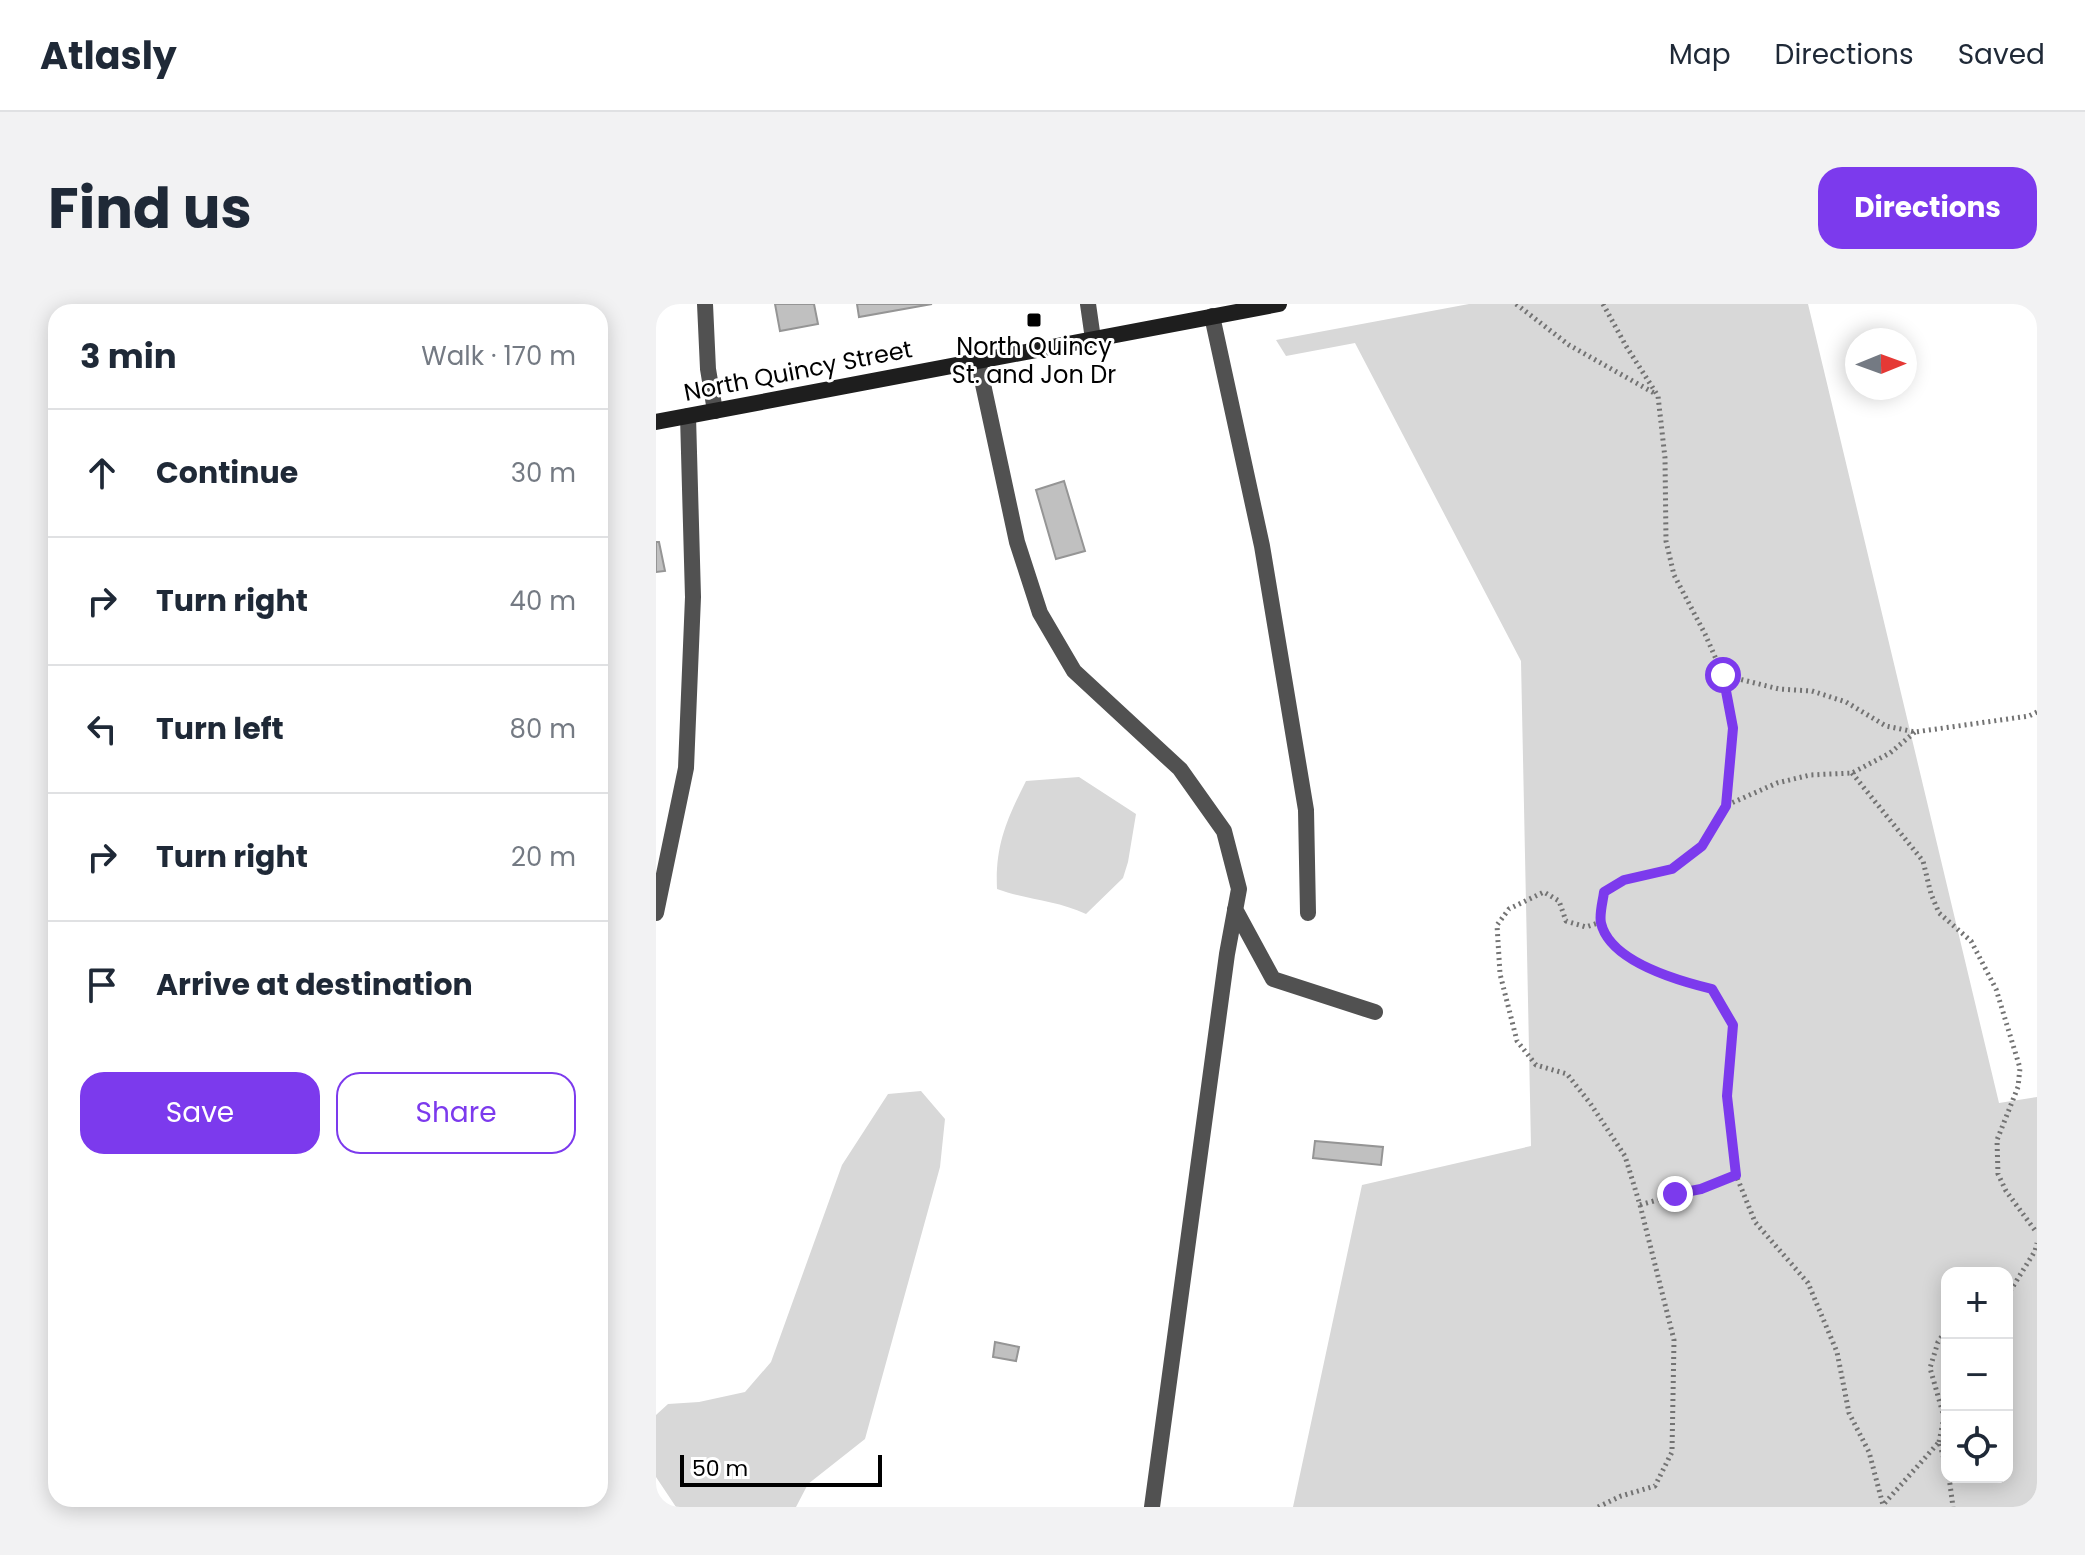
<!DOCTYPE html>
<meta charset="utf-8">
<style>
:root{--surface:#fff;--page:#f2f2f3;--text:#1f2937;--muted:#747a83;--line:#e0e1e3;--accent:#7c3aed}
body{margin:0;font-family:Poppins,sans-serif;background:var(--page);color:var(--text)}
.controls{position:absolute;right:24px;bottom:24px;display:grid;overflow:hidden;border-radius:16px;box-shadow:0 4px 20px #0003}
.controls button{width:72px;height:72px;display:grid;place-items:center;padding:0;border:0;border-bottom:2px solid var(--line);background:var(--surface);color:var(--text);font:40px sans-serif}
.compass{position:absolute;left:1189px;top:24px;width:72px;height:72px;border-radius:50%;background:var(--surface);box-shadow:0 4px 20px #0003;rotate:89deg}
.scale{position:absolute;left:24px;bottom:20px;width:202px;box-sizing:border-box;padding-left:8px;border:4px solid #000;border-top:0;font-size:22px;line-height:28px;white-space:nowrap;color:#000;-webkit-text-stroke:6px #fff;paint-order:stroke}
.stop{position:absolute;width:24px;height:24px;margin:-18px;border:6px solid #7c3aed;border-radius:50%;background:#fff}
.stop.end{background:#7c3aed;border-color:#fff;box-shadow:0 2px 8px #0008}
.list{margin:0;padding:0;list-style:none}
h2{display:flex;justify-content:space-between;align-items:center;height:104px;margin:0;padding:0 32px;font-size:34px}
h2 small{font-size:26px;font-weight:400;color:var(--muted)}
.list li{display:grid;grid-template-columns:52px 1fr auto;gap:24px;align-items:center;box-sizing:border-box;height:128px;padding:0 32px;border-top:2px solid var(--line)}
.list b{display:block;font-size:30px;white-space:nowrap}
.list em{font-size:26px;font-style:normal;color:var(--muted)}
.actions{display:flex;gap:16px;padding:24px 32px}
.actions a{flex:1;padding:18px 0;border:2px solid var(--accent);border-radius:24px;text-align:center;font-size:28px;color:var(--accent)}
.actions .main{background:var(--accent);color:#fff}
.icon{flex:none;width:44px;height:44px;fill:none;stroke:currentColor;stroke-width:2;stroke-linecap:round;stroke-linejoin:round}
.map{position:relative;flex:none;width:1381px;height:1203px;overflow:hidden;border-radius:24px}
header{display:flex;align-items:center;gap:48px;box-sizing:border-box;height:112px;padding:0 40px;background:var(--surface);border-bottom:2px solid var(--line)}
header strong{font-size:38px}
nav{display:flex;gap:44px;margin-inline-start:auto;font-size:28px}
.intro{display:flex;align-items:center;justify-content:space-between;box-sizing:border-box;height:192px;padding:0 48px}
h1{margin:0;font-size:56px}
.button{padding:20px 36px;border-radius:24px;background:var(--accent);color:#fff;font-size:28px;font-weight:700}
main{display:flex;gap:48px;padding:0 48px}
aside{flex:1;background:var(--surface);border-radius:24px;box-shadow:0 4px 20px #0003}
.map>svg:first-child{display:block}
.green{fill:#d8d8d8;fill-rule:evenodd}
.building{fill:#c0c0c0;stroke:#959595;stroke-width:2}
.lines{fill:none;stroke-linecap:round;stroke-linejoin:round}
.path{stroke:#737373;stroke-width:5;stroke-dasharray:2 4;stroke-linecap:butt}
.lane{stroke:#515151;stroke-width:16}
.street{stroke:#515151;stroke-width:16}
.secondary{stroke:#1e1e1e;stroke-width:16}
.route{stroke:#7c3aed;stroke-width:10}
.poi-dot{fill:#000;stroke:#fff;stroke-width:3}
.labels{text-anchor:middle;stroke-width:6;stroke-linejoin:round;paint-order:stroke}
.poi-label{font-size:24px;fill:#000;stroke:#fff}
.street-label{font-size:24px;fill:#000;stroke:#fff}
</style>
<header>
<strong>Atlasly</strong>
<nav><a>Map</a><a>Directions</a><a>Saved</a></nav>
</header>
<div class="intro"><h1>Find us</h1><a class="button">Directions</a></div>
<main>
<aside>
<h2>3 min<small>Walk · 170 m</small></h2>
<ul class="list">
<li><svg class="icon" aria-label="ahead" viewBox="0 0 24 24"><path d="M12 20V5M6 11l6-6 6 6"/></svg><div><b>Continue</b></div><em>30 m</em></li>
<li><svg class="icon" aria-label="right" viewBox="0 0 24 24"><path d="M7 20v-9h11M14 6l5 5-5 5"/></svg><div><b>Turn right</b></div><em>40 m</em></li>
<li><svg class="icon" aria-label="left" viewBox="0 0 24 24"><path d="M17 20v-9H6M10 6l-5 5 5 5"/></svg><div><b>Turn left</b></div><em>80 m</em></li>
<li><svg class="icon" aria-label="right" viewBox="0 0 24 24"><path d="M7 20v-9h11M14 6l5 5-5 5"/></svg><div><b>Turn right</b></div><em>20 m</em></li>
<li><svg class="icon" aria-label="arrive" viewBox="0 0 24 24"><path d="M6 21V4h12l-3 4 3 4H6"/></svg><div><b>Arrive at destination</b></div></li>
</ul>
<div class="actions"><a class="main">Save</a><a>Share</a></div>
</aside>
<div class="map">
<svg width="1381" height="1203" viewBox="0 0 1381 1203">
<rect width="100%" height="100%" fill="#fff"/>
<path class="green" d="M813 0H1152L1343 799 1381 793V1203H637L706 881 875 842 865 357 699 39 630 52 620 36ZM1351 969V1173H1291V969Z
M423 473 480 510 472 558 467 574 430 610C400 596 371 596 341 585 339 541 351 515 370 477Z
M265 787 289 815 284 863 209 1135 152 1180 140 1203H20L0 1173V1111L12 1100 43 1098 89 1088 115 1058 186 861 232 790Z"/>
<path class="building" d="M119 0H158L162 20 124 27Z
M201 0H276L203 13Z
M408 177 429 247 400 255 380 186Z
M0 238H3L9 267 0 268Z
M659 837 727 843 725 861 657 854Z
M339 1038 363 1043 360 1057 337 1053Z"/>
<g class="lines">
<path class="path" d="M860 0 913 41 998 89
M947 0 970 42 1002 92 1009 154 1010 237 1018 271 1049 330 1067 371
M1196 469 1267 557 1275 590 1283 609 1315 637 1340 685 1364 764 1362 783 1341 836 1342 870 1350 887 1381 929
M1071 501 1121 479 1154 471 1196 469 1234 449 1259 428
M984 901C1017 891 1048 884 1080 871
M1351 992 1379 947 1381 939
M1283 1138 1288 1113 1274 1064 1282 1038 1291 1025
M1291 1165 1283 1138 1227 1201 1213 1148 1193 1109 1181 1048 1152 979 1099 918 1080 871 1071 792 1077 721 1056 685C1023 677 954 658 945 619 943 610 947 597 948 588L968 576 1016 565 1046 542 1070 502 1077 424 1067 371 1123 385 1156 387 1190 398 1230 422 1259 428 1373 412 1381 408
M1293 1173 1297 1203
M942 1203 965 1192 999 1182 1016 1148 1018 1036 984 901 969 852 934 799 911 770 880 761 861 737 844 670 841 621 853 605 888 588 903 597 910 617 930 623 945 618"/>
<path class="lane" d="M556 12 606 242 650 506 652 609
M322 57 361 238 384 309 418 367 524 465 568 527 583 585 571 650 496 1203
M579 605 617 675 719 708
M0 609 30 464 37 293 32 112"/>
<path class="street" d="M49 0 52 65 59 107
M432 0 437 35"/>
<path class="secondary" d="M0 118 623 0"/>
</g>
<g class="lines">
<path class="route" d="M1019 890 1045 885 1080 871 1071 792 1077 721 1056 685C1023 677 954 658 945 619 943 610 947 597 948 588L968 576 1016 565 1046 542 1070 502 1077 424 1067 371"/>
</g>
<rect class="poi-dot" x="370" y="8" width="16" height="16" rx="4"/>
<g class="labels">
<g class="poi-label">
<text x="378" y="51">North Quincy<tspan x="378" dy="28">St. and Jon Dr</tspan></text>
</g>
<g class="street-label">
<text transform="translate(142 67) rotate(-11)" y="8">North Quincy Street</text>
</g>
</g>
</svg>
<div class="controls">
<button>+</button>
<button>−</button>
<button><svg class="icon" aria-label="locate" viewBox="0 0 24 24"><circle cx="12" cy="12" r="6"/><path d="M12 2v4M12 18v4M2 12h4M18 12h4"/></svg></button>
</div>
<svg class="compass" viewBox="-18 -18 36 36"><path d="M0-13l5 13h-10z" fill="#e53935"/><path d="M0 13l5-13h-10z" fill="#747a83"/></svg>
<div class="scale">50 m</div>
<div class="stop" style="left:1067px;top:371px"></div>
<div class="stop end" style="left:1019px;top:890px"></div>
</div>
</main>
